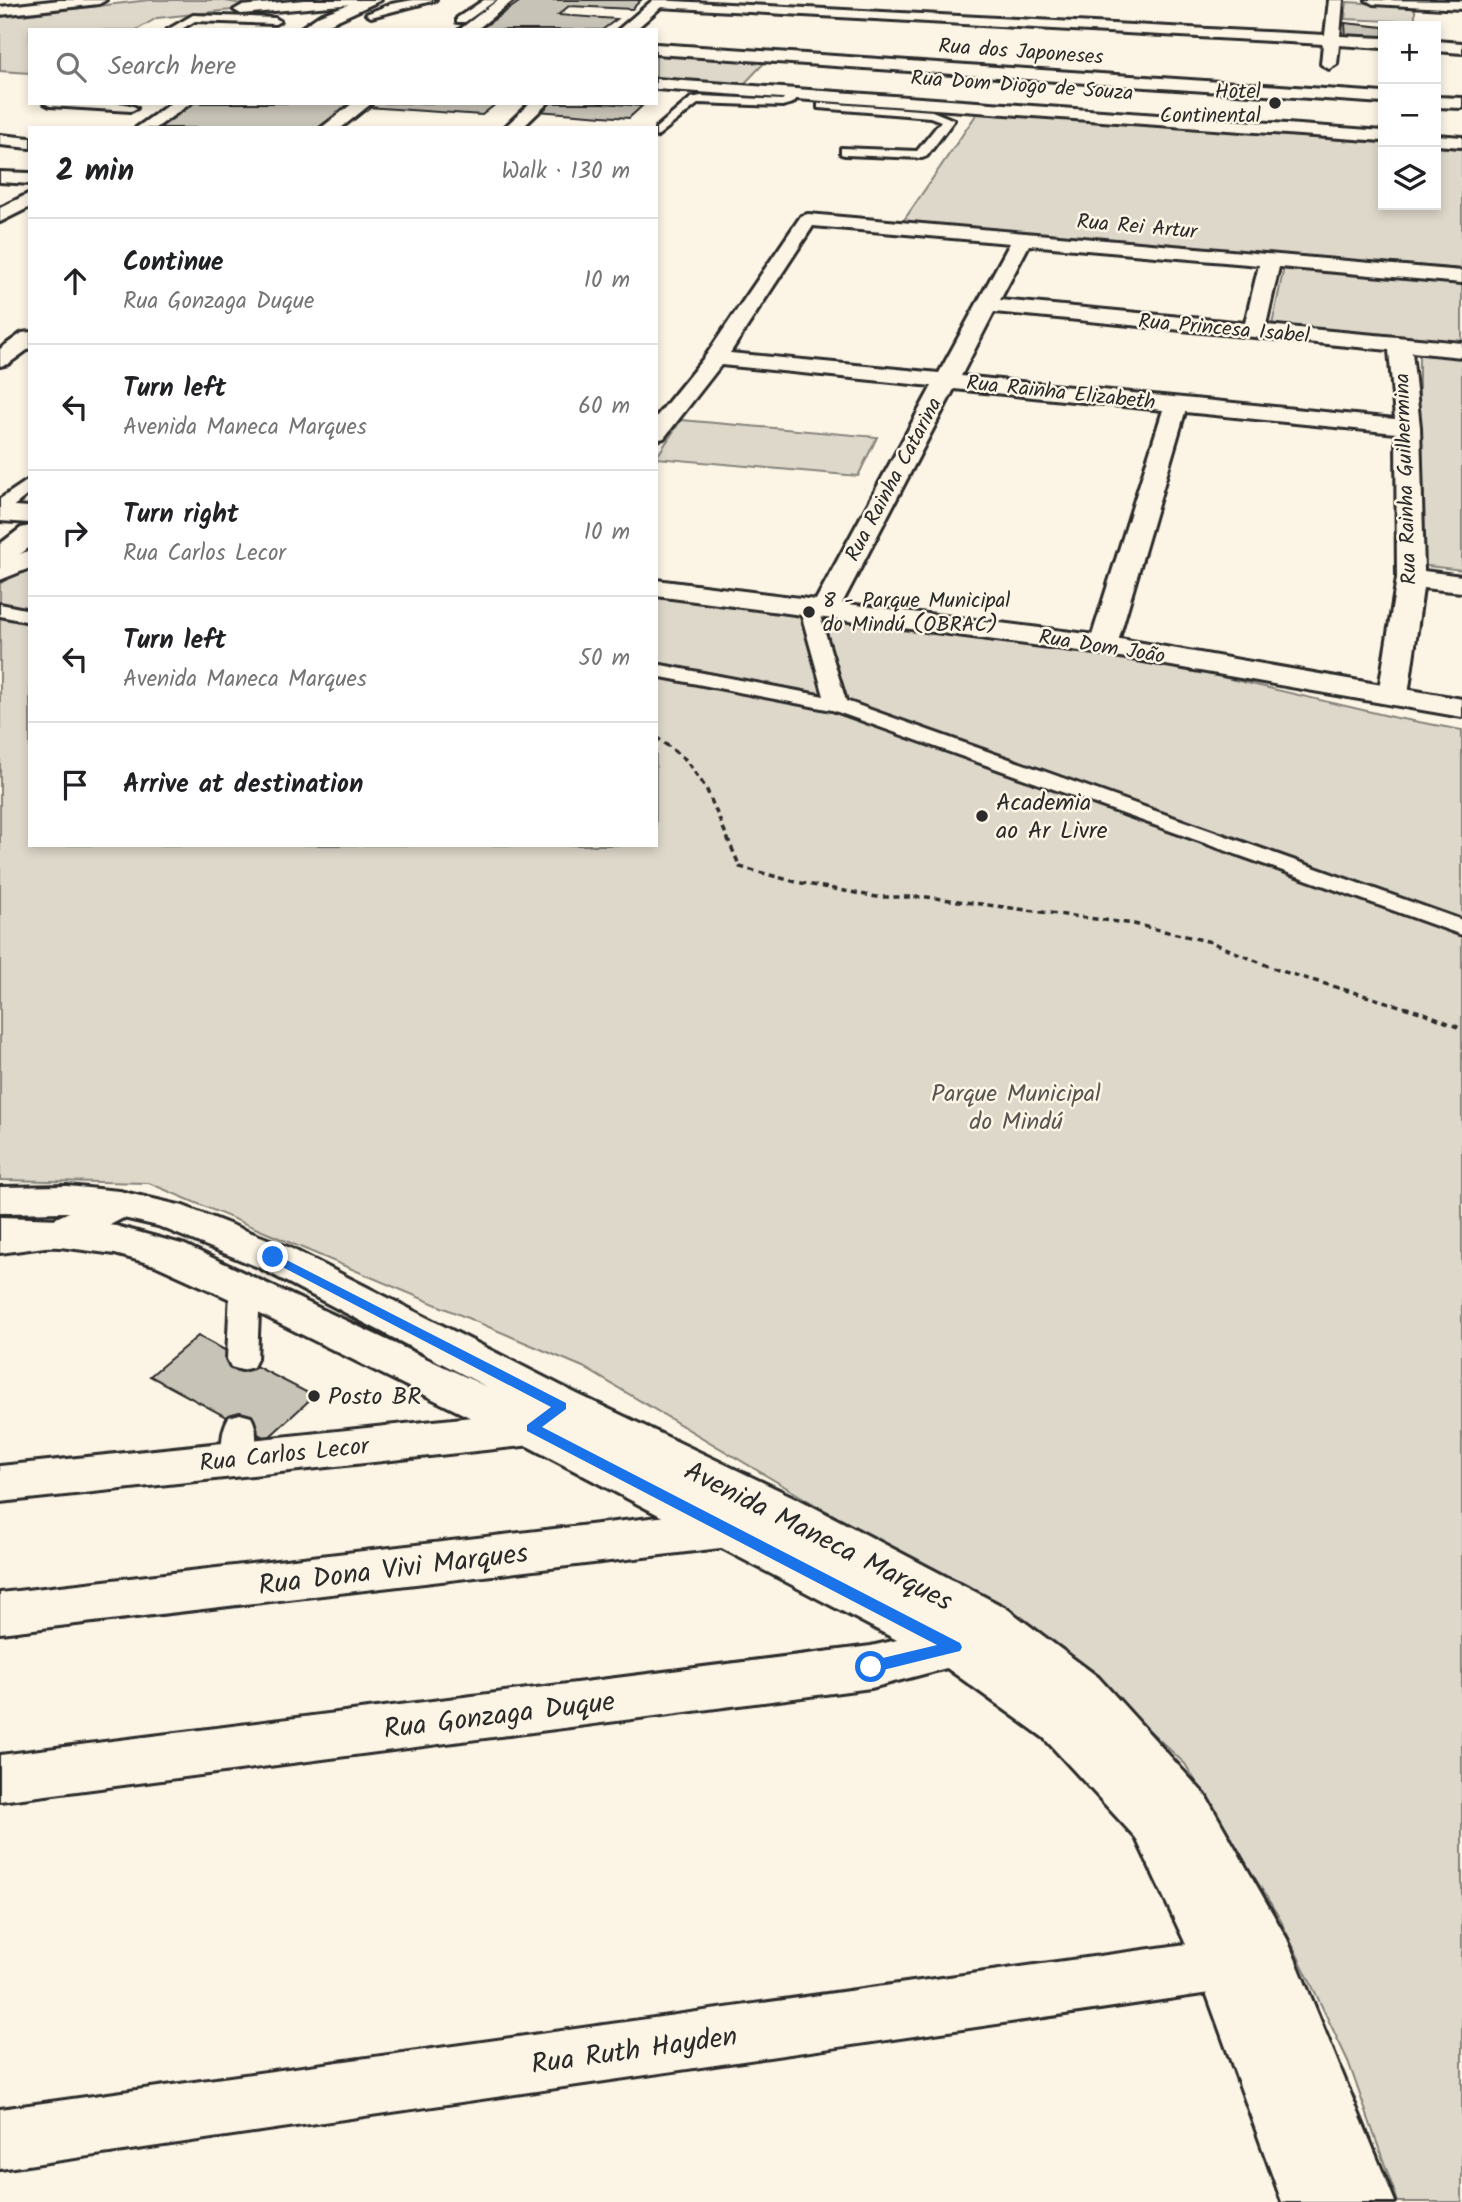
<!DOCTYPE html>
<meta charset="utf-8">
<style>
:root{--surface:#fff;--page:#f2f2f2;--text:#202124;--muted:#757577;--line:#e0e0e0}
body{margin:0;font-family:Kalam,sans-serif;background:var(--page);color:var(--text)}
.controls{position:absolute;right:21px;top:21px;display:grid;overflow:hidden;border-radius:0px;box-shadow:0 4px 10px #0003}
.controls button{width:63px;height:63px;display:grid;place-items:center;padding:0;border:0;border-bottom:2px solid var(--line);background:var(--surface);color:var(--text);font:35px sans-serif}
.stop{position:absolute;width:21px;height:21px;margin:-16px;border:5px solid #1a73e8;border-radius:50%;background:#fff}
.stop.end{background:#1a73e8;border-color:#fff;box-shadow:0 2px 7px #0008}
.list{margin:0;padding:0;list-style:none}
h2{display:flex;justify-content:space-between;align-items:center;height:91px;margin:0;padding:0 28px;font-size:30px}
h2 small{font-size:23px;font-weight:400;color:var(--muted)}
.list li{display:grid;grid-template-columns:46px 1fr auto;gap:21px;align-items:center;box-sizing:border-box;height:126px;padding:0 28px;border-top:2px solid var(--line)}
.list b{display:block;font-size:26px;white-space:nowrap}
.list p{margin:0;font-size:23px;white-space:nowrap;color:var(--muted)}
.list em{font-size:23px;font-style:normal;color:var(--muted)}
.icon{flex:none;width:38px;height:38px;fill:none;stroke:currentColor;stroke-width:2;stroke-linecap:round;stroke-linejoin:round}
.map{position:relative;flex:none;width:1462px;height:2202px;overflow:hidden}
.search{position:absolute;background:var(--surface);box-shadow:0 4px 10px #0003;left:28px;top:28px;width:630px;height:77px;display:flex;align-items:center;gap:18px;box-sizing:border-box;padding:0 24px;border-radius:0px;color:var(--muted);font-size:26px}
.panel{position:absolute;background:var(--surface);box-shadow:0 4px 10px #0003;left:28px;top:126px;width:630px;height:721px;border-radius:0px}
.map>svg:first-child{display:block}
.green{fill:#ded8ca;stroke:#84827a;stroke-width:2}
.building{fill:#c8c3b7;stroke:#2b2b2b;stroke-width:2}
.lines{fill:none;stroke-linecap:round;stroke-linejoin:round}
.service-casing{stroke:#2b2b2b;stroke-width:6}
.minor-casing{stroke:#2b2b2b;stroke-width:6}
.tertiary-casing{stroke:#2b2b2b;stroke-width:6}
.secondary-casing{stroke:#2b2b2b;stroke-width:6}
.path{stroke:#2b2b2b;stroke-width:3.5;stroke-dasharray:6 4.5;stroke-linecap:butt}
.service{fill:#fcf5e5;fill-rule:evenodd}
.minor{fill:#fcf5e5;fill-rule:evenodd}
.tertiary{fill:#fcf5e5;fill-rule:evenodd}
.secondary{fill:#fcf5e5;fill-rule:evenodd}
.route{fill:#1a73e8}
.poi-dot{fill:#2b2b2b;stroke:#fcf5e5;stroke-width:2.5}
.labels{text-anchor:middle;stroke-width:5;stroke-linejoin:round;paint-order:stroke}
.far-street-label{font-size:21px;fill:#2b2b2b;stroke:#fcf5e5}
.far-poi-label{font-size:21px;fill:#2b2b2b;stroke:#fcf5e5;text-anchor:end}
.poi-label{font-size:24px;fill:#2b2b2b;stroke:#fcf5e5;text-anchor:start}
.park-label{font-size:24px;fill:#585653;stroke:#fcf5e5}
.street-label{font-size:24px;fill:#2b2b2b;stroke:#fcf5e5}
.near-street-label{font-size:28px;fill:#2b2b2b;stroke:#fcf5e5}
</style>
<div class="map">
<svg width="1462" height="2202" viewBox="0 0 1462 2202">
<rect width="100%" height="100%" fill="#fcf5e5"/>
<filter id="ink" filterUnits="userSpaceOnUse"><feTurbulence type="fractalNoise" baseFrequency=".0143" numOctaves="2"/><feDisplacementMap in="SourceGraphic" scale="14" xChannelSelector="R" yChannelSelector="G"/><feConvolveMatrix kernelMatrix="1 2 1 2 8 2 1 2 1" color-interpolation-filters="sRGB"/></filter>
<g filter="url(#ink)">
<path class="green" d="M149 0H220L260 7 157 18 136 30H30V73L0 71V15H22Z
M1347 2 1415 6V22L1345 19Z
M656 53 767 60 744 84 656 78Z
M978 112 1383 143V205H1436V147L1462 149V269L902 223Z
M1284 267 1462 284V342L1272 325Z
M1419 353 1462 357V570L1419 565Z
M681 420 877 437 858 476 656 458Z
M30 566V845H656V597L1102 649 1397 718 1462 730V2202H1398L1348 2061 1280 1919 1185 1764 1083 1668 994 1605 814 1504 583 1367 149 1183 0 1180V584L17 571Z"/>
<path class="building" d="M522 0H641L632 9 569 6 558 15 617 19 602 30H479Z
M1345 23 1383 27V41L1346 39Z
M189 103H352L318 128H147Z
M370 103H497L482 115 366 107Z
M545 103H603L642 106 629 118 536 111Z
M198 1336 242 1359 314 1396 267 1439 150 1376Z"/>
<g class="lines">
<g class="service-casing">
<path id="service" d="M413 0H436L371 17 366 14 391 4Z
M484 0H496L465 22H457V18Z
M193 15 275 18 280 21 275 24 195 21 180 30H167Z
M796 89 802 92 793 103 782 106 699 103 656 137V128L691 98 701 96 782 100Z
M44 103C65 103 122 98 137 108L131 111 50 106Z
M822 103 932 111 954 120 927 156 922 158 845 155 841 154V148L917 151 941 121 930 117 818 108V104Z
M30 479V493L6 512 0 513V499Z
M808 600 817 606 846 701 1462 920V935L832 710 656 676V664L824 696 799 606Z
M0 604 30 610V622L0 616Z
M245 1279 255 1282 260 1289 257 1359 253 1367 242 1370 231 1367 227 1359 230 1289 235 1282Z
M240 1414 251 1417C259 1430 257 1454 249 1467L238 1471 227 1467C219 1454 221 1430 229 1417Z"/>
</g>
<g class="minor-casing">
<path id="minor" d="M60 0H106L99 4 0 15V7Z
M304 0H360L353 4 241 14 234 10 241 6Z
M498 0H514L476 30H459Z
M654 0 1325 35 1329 0H1343L1340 36 1383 38V48L1339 45 1337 64 1329 69 1321 64 1323 44 659 7 654 6Z
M1366 0 1462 1V9L1373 4Z
M1436 41 1462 43V53L1436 51Z
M656 44 1383 93V103L656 54Z
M656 79 1383 131V141L656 89Z
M1436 97 1462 98V108L1436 107Z
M353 103H372L341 128H321Z
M0 135 30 138V148L0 145Z
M1436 135 1462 137V147L1436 145Z
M0 172 30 173V184L0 182Z
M808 214 1462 271V283L1279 267 1266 325 1462 343V357L1412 352 1420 427 1424 571 1462 576V592L1423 588 1408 695 1403 701 1393 704 1383 701 1378 695 1397 578 1396 433 1185 412 1117 645 1113 651 1103 654 1093 651 1089 645 1163 410 954 389 839 609 835 615 825 617 815 615 811 609 932 386 721 365 664 438 656 440V417L707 354 801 216ZM813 226 1010 243 939 373 730 353ZM1029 245 1259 265 1245 323 1000 300ZM994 312 1389 350 1395 419 961 376Z
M30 332V348L8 364 0 366V349L22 333Z
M119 1191 133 1195 139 1204 133 1213 75 1243 0 1253V1225L52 1220 105 1195Z
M548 1400 564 1404 571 1416C561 1432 550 1439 532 1445L0 1502V1466L521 1412 532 1404Z
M972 1614 990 1620 997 1634 990 1648 973 1661 871 1688 0 1801V1755L871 1646 941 1630 954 1620Z
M1251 1935 1271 1942 1280 1961 1271 1980 1251 1987 0 2169V2109Z"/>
</g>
<g class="tertiary-casing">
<path id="tertiary" d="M30 550V568L0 580V562Z
M656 580 1103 636 1462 699V717L1103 654 656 596Z
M745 1507 762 1512 769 1525 762 1538 729 1547 0 1633V1593Z"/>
</g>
<g class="secondary-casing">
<path id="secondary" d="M360 0H381L316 30H298L320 15Z
M653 0H669L635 30H618Z
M171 103H191L156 128H136Z
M530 103H548L522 128H504Z
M30 193V207L0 222V208Z
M0 505 30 507V523L0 521Z
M30 526V547L9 562 0 564V544L21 528Z
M67 1186 119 1191 183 1206 288 1247 577 1394 802 1501 1006 1608 1098 1677 1205 1795 1287 1939 1395 2202H1282L1198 1970 1136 1838 1044 1738 937 1661 516 1440 230 1299 155 1265 115 1254 60 1247 0 1245V1217L60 1219 116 1226 185 1245 487 1387 258 1267 158 1226 119 1217 67 1212 0 1213V1187Z"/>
</g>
<path class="path" d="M656 737 685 759 706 788 740 867 796 882 877 897H927L1134 924 1211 942 1278 970 1427 1014 1462 1029"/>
<use href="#service" class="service"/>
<use href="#minor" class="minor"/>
<use href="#tertiary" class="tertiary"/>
<use href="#secondary" class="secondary"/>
</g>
</g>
<path class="route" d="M273 1253 566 1403V1409L542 1427 960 1643 962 1647 960 1651 871 1673 866 1671 864 1667 866 1662 937 1645 527 1431V1425L551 1407 269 1260V1254Z"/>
<g class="poi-dot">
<circle cx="1275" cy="103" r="7"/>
<circle cx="809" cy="612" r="7"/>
<circle cx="982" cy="816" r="7"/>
<circle cx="314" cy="1396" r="7"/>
</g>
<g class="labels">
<g class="far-street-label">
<text transform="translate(1021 51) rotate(4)" y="7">Rua dos Japoneses</text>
<text transform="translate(1022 85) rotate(4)" y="7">Rua Dom Diogo de Souza</text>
<text transform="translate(1137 226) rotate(5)" y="7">Rua Rei Artur</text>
<text transform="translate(1224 328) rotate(5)" y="7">Rua Princesa Isabel</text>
<text transform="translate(1061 392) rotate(6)" y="7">Rua Rainha Elizabeth</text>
<text transform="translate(893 479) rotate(-62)" y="7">Rua Rainha Catarina</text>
<text transform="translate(1405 479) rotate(-92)" y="7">Rua Rainha Guilhermina</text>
<text transform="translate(1102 646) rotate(9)" y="7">Rua Dom João</text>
</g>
<g class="far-poi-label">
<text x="1261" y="98">Hotel<tspan x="1261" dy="24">Continental</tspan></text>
<text x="823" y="607" text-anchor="start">8 - Parque Municipal<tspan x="823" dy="24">do Mindú (OBRAC)</tspan></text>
</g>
<g class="poi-label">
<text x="996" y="810">Academia<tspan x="996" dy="28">ao Ar Livre</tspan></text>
<text x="328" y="1404">Posto BR</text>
</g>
<g class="park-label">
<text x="1016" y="1101">Parque Municipal<tspan x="1016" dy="28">do Mindú</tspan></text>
</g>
<g class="street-label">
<text transform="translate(284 1454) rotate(-6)" y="8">Rua Carlos Lecor</text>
</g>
<g class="near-street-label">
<text transform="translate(819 1535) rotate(27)" y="10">Avenida Maneca Marques</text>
<text transform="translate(393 1568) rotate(-7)" y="10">Rua Dona Vivi Marques</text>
<text transform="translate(499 1714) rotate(-7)" y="10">Rua Gonzaga Duque</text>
<text transform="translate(634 2049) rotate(-8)" y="10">Rua Ruth Hayden</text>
</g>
</g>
</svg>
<div class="controls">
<button>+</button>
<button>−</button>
<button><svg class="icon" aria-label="layers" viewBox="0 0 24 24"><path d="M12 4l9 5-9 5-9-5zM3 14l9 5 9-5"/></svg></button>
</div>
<div class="stop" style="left:871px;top:1667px"></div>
<div class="stop end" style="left:273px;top:1257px"></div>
<div class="search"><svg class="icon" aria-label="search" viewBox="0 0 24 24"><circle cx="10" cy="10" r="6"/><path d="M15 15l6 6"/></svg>Search here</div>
<section class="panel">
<h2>2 min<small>Walk · 130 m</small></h2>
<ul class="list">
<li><svg class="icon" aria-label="ahead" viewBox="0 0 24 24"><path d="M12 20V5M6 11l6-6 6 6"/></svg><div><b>Continue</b><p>Rua Gonzaga Duque</p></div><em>10 m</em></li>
<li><svg class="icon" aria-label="left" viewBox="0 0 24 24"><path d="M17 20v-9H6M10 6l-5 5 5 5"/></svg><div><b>Turn left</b><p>Avenida Maneca Marques</p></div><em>60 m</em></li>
<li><svg class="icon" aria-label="right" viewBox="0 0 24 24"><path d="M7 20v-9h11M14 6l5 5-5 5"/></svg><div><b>Turn right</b><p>Rua Carlos Lecor</p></div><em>10 m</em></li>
<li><svg class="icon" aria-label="left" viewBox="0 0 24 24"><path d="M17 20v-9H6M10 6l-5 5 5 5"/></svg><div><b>Turn left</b><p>Avenida Maneca Marques</p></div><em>50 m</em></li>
<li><svg class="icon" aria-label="arrive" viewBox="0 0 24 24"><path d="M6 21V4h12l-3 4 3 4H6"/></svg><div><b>Arrive at destination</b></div></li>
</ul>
</section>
</div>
